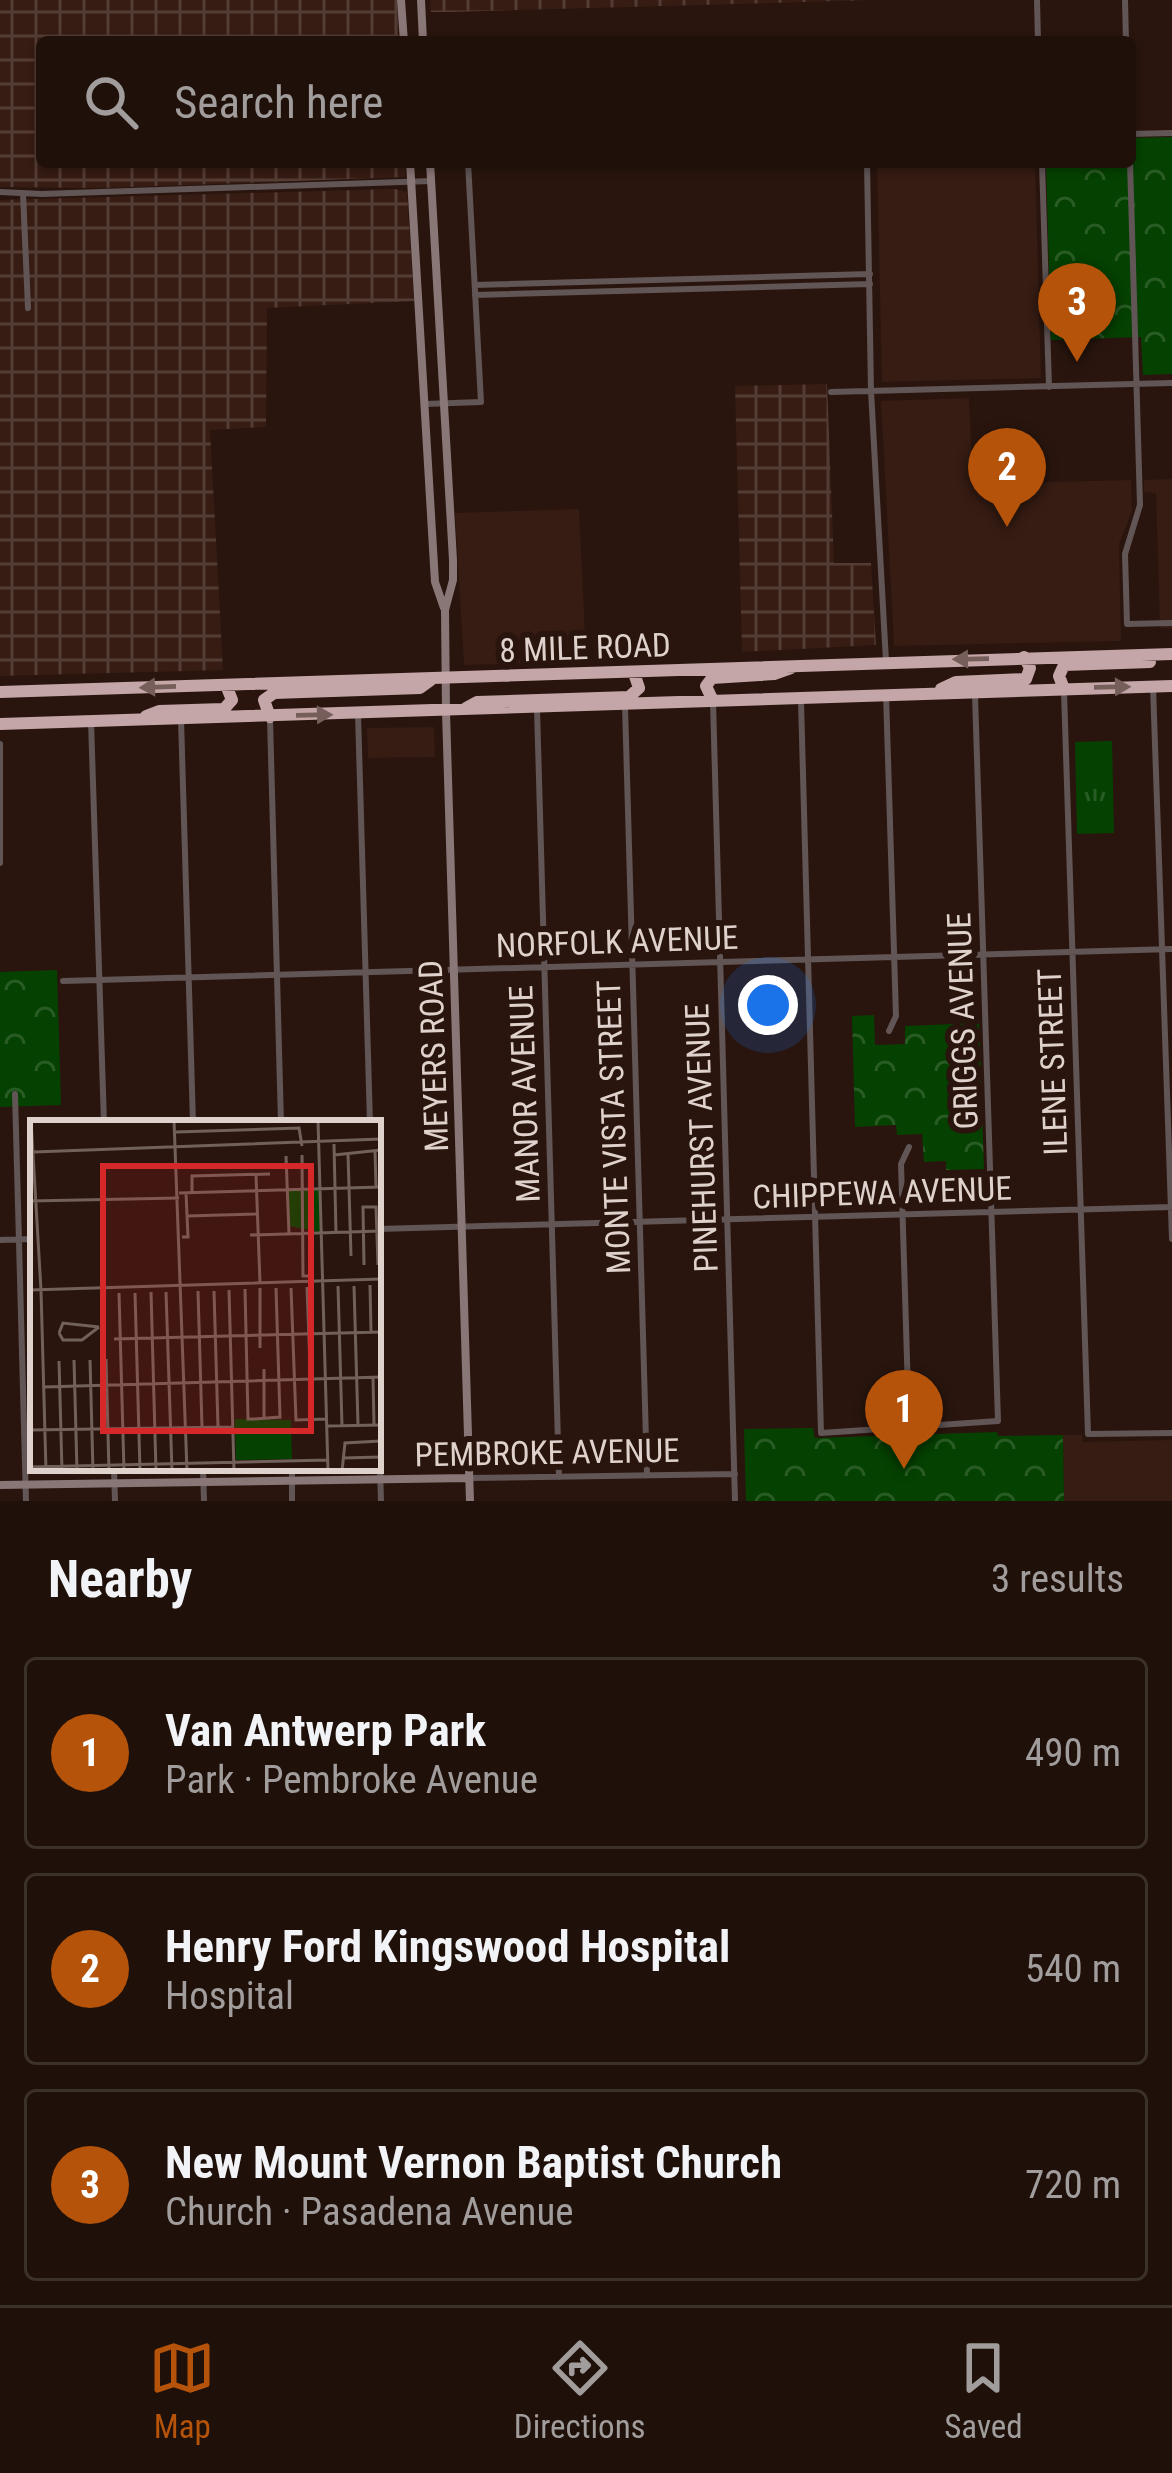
<!DOCTYPE html>
<meta charset="utf-8">
<style>
:root{--surface:#1f100a;--page:#2c1e18;--text:#f1f3f6;--muted:#a19d9c;--line:#3c302b;--accent:#b45309}
body{margin:0;font-family:"Roboto Condensed",sans-serif;background:var(--page);color:var(--text)}
.you{position:absolute;left:768px;top:1005px;width:42px;height:42px;margin:-30px;border:9px solid #fff;border-radius:50%;background:#1a73e8;box-shadow:0 0 0 18px #1a73e833}
.badge{display:grid;place-items:center;width:78px;height:78px;border-radius:50%;background:var(--accent);color:#fff;font-size:39px;font-weight:700}
.pin{position:absolute;translate:-50% -99px;filter:drop-shadow(0 3px 6px #0008)}
.pin::after{content:'';position:absolute;top:63px;width:42px;height:36px;background:inherit;clip-path:polygon(0 0,100% 0,50% 100%)}
.list{margin:0;padding:0;list-style:none}
h2{display:flex;justify-content:space-between;align-items:center;height:156px;margin:0;padding:0 48px;font-size:51px}
h2 small{font-size:39px;font-weight:400;color:var(--muted)}
.list li{display:grid;grid-template-columns:78px 1fr auto;gap:36px;align-items:center;box-sizing:border-box;height:192px;margin:0 24px 24px;padding:0 24px;border:3px solid var(--line);border-radius:12px}
.list b{display:block;font-size:45px;white-space:nowrap}
.list p{margin:0;font-size:39px;white-space:nowrap;color:var(--muted)}
.list em{font-size:39px;font-style:normal;color:var(--muted)}
.icon{flex:none;width:66px;height:66px;fill:none;stroke:currentColor;stroke-width:2;stroke-linecap:round;stroke-linejoin:round}
.map{position:relative;flex:none;width:1172px;height:1501px;overflow:hidden}
.search{position:absolute;background:var(--surface);box-shadow:0 3px 9px #0004;left:36px;right:36px;top:36px;height:132px;display:flex;align-items:center;gap:30px;box-sizing:border-box;padding:0 42px;border-radius:12px;color:var(--muted);font-size:45px}
.sheet{height:804px;background:var(--surface)}
nav{display:flex;justify-content:space-around;align-items:center;box-sizing:border-box;height:168px;border-top:3px solid var(--line);background:var(--surface);font-size:33px;color:var(--muted)}
nav a{display:grid;justify-items:center;gap:6px}
nav .on{color:var(--accent)}
.map>svg:first-child{display:block}
.built{fill:#361c13}
.industrial{fill:url(#industrial-grid)}
.grass{fill:url(#grass-tufts)}
.park{fill:url(#park-crowns)}
.lines{fill:none;stroke-linecap:round;stroke-linejoin:round}
.street{stroke:#615556;stroke-width:6}
.secondary{stroke:#897677;stroke-width:8}
.highway{stroke:#c4a6a8;stroke-width:12}
.oneway{fill:#765e5b}
.labels{text-anchor:middle;stroke-width:12;stroke-linejoin:round;paint-order:stroke}
.street-label{font-size:33px;fill:#dfd1cc;stroke:#29150e}
.inset-road{fill:none;stroke:#72605a;stroke-width:3}
.view{fill:#d62828;fill-opacity:0.15;stroke:#d62828;stroke-width:6}
.inset-edge{fill:none;stroke:#dfd1cc;stroke-width:6}
</style>
<div class="map">
<svg width="1172" height="1501" viewBox="0 0 1172 1501">
<defs>
<pattern id="industrial-grid" width="8" height="8" patternUnits="userSpaceOnUse" patternTransform="scale(3)"><rect width="8" height="8" fill="#361c13"/><path d="M0 4h8M4 0v8" fill="none" stroke="#533c34"/></pattern>
<pattern id="grass-tufts" width="24" height="20" patternUnits="userSpaceOnUse" patternTransform="scale(3)"><rect width="24" height="20" fill="#054100"/><path d="M3 7l-1-3M5 7V3M7 7l1-3M15 17l-1-3M17 17v-4M19 17l1-3" fill="none" stroke="#295b24"/></pattern>
<pattern id="park-crowns" width="20" height="18" patternUnits="userSpaceOnUse" patternTransform="scale(3)"><rect width="20" height="18" fill="#054100"/><path d="M2 6a3 3 0 1 1 6 0M12 15a3 3 0 1 1 6 0" fill="none" stroke="#295b24"/></pattern>
</defs>
<rect width="100%" height="100%" fill="#29150e"/>
<path class="built" d="M877 162H1035L1041 378 882 382Z
M969 398 973 484 1131 480 1132 511 1119 544 1121 641 894 646 881 401Z
M1172 479V628H1160L1156 493 1144 492V480Z
M579 509 586 657 579 662 464 665 455 513Z
M434 727 435 757 368 758 367 728Z
M1063 1435H1082L1083 1442 1172 1440V1501H1064Z"/>
<path class="industrial" d="M0 0H397L399 42H42V162H406L405 177 101 188 0 187Z
M430 0H875L450 12H431Z
M395 189 407 192 414 301 267 308 266 427 210 430 223 670 0 676V200Z
M827 384 834 563H871L876 645 742 652 735 386Z"/>
<path class="grass" d="M1112 741 1114 833 1077 834 1075 742Z"/>
<path class="park" d="M1172 137V374L1143 375 1141 337 1051 340 1046 162H1130V138Z
M57 970 61 1105 0 1107V972Z
M874 1015 875 1045 905 1044V1026L979 1023 984 1169 946 1170V1161L924 1162 922 1134 897 1135 896 1125 855 1127 852 1016Z
M813 1428 815 1438 997 1432 998 1436 1063 1435 1064 1501H746L744 1429Z"/>
<g class="lines">
<path class="street" d="M1037 0 1038 42
M1125 0 1126 42
M1130 134 1172 133
M867 162 871 391 886 661
M1042 162 1049 387
M1130 162 1140 505 1125 554 1127 624 1172 623
M0 192 42 194 431 181
M23 193 28 308
M475 285 870 274
M475 295 870 284
M831 392 1172 383
M425 404 481 402 468 162
M1153 686 1172 1239
M1064 692 1088 1434 1172 1433
M886 694 896 1016 889 1031
M713 701 735 1501
M801 701 821 1433 998 1421 975 695
M625 706 647 1475
M537 709 559 1477
M358 714 370 1123
M181 719 193 1123
M270 719 281 1123
M91 721 104 1123
M0 744V863
M63 981 1172 949
M15 1094 26 1501
M909 1147 901 1164 909 1424
M378 1229 1172 1207
M0 1240 33 1239
M378 1394 381 1501
M114 1468 115 1501
M203 1468 204 1501
M292 1468V1501
M469 1478 735 1474"/>
<path class="secondary" d="M401 0 404 42
M421 0 423 42
M410 162 435 582 444 608
M430 162 453 560V580L445 610 446 712 470 1501
M0 1485 469 1478"/>
<path class="highway" d="M941 689 956 682 1026 679 1030 668 1024 657
M1064 689 1059 676 1064 665 1150 662
M0 692 1172 654
M713 701 706 686 712 678 774 674 791 668
M466 708 477 702 629 697 639 688 634 673
M146 716 159 711 224 709 232 700 226 685
M270 717 264 700 274 693 420 688 431 680
M0 724 1172 686"/>
</g>
<defs><path id="oneway-solid" d="M-6-.8H1V-3.2L6.5 0L1 3.2V.8H-6Z" transform="scale(3)"/></defs>
<g class="oneway">
<use href="#oneway-solid" transform="translate(971 659) rotate(179)"/>
<use href="#oneway-solid" transform="translate(158 687) rotate(178)"/>
<use href="#oneway-solid" transform="translate(1112 687) rotate(-1)"/>
<use href="#oneway-solid" transform="translate(314 715) rotate(-1)"/>
</g>
<g class="labels">
<g class="street-label">
<text transform="translate(585 647) rotate(-2)" y="12">8 MILE ROAD</text>
<text transform="translate(617 941) rotate(-2)" y="12">NORFOLK AVENUE</text>
<text transform="translate(962 1021) rotate(-92)" y="12">GRIGGS AVENUE</text>
<text transform="translate(433 1056) rotate(-92)" y="12">MEYERS ROAD</text>
<text transform="translate(1052 1062) rotate(-92)" y="12">ILENE STREET</text>
<text transform="translate(524 1094) rotate(-92)" y="12">MANOR AVENUE</text>
<text transform="translate(613 1127) rotate(-92)" y="12">MONTE VISTA STREET</text>
<text transform="translate(701 1138) rotate(-92)" y="12">PINEHURST AVENUE</text>
<text transform="translate(882 1192) rotate(-2)" y="12">CHIPPEWA AVENUE</text>
<text transform="translate(547 1452) rotate(-1)" y="12">PEMBROKE AVENUE</text>
</g>
</g>
<g transform="translate(30 1120)">
<rect width="351" height="351" fill="#29150e"/>
<path d="M289 70 290 112 259 106 258 71ZM205 299 261 300 262 339 206 340Z" fill="#054100"/>
<path class="inset-road" d="M1 0 11 170M144 0 157 351M288 0 298 351M146 12 269 8 272 26M304 24 306 113M345 30 346 67M4 32 351 19M318 33 321 136M272 35 273 156H280M304 35 351 30M256 36 259 114M226 55 230 163M162 72V56L240 54M149 73 351 67M0 81 149 78M157 96 227 94M220 115 351 111M152 117H158L156 73M334 145 333 87H346L348 145M340 165 341 212M308 166 312 306M324 166 328 305M277 167 282 299M230 168V228M261 168 266 300 297 299M215 169 218 299H225L250 297 246 168M0 170 351 159M11 170 16 351M199 170 204 351M168 171 172 307M184 171 188 307M121 172 126 351M136 172 142 351M89 173 94 351M105 173 110 351M29 213 33 220H52L69 207M29 213 33 203 69 207M84 219 351 212M76 239 79 351M44 240 47 351M60 240 63 351M29 241 32 351M234 249V298M343 257 344 305M14 267 351 257M297 306 351 305M0 310 203 307M313 338 351 337M0 347 298 340M312 351 315 323 351 321"/>
<path class="view" d="M73 46H281V311H73Z"/>
<rect width="351" height="351" class="inset-edge"/>
</g>
</svg>
<div class="you"></div>
<div class="pin badge" style="left:904px;top:1469px">1</div>
<div class="pin badge" style="left:1007px;top:527px">2</div>
<div class="pin badge" style="left:1077px;top:362px">3</div>
<div class="search"><svg class="icon" aria-label="search" viewBox="0 0 24 24"><circle cx="10" cy="10" r="6"/><path d="M15 15l6 6"/></svg>Search here</div>
</div>
<section class="sheet">
<h2>Nearby<small>3 results</small></h2>
<ul class="list">
<li><span class="badge">1</span><div><b>Van Antwerp Park</b><p>Park · Pembroke Avenue</p></div><em>490 m</em></li>
<li><span class="badge">2</span><div><b>Henry Ford Kingswood Hospital</b><p>Hospital</p></div><em>540 m</em></li>
<li><span class="badge">3</span><div><b>New Mount Vernon Baptist Church</b><p>Church · Pasadena Avenue</p></div><em>720 m</em></li>
</ul>
</section>
<nav>
<a class="on"><svg class="icon" aria-label="map" viewBox="0 0 24 24"><path d="M3 6l6-2 6 2 6-2v14l-6 2-6-2-6 2zM9 4v14M15 6v14"/></svg>Map</a>
<a><svg class="icon" aria-label="directions" viewBox="0 0 24 24"><path d="M12 3l9 9-9 9-9-9zM9 14v-3h6M13 9l2 2-2 2"/></svg>Directions</a>
<a><svg class="icon" aria-label="saved" viewBox="0 0 24 24"><path d="M7 4h10v16l-5-4-5 4z"/></svg>Saved</a>
</nav>
